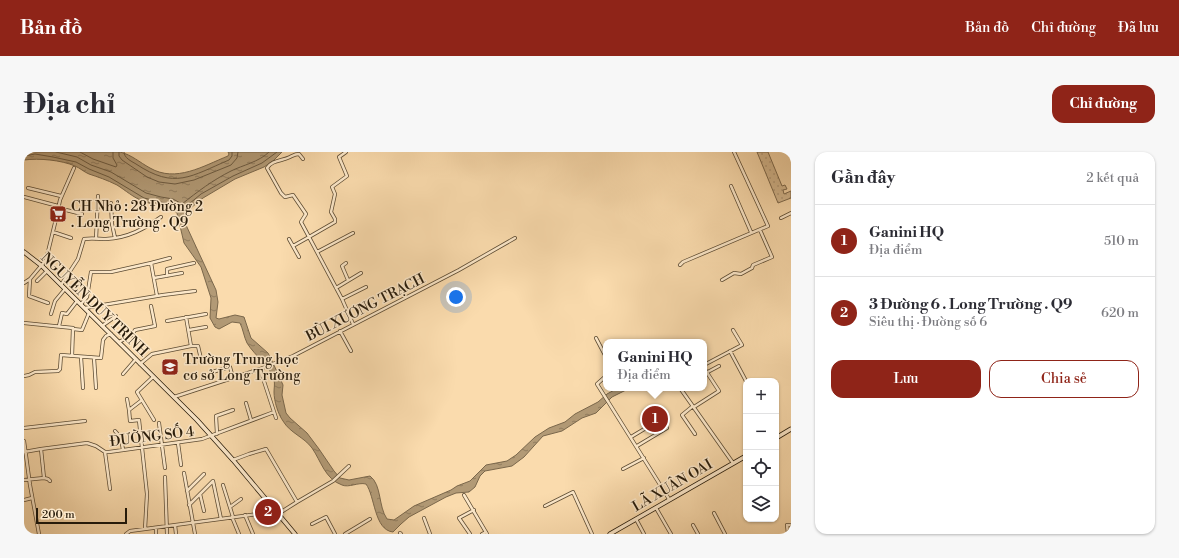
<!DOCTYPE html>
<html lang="vi">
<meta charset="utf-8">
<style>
:root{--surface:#fff;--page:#f7f7f7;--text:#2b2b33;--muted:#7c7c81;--line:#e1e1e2;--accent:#8f2418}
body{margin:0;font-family:"Libre Bodoni",serif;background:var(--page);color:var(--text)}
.controls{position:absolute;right:12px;bottom:12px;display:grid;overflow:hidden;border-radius:8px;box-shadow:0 1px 3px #0004}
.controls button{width:36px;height:36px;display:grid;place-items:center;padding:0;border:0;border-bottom:1px solid var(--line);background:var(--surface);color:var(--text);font:20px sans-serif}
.scale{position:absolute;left:12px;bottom:10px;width:91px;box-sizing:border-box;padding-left:4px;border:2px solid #271b0a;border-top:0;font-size:11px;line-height:14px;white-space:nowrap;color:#271b0a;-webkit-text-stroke:3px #fce8ca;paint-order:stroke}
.you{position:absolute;left:432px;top:145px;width:14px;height:14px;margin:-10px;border:3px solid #fff;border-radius:50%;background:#1a73e8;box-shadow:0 0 0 6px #1a73e833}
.badge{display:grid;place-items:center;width:26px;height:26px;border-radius:50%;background:var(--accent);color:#fff;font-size:13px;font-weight:700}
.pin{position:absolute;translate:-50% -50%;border:2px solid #fff;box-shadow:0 1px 4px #0006}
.popup{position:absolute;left:579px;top:187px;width:104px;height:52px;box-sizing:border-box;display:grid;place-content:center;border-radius:8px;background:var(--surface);filter:drop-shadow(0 1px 3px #0005);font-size:13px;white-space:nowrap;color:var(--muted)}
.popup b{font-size:15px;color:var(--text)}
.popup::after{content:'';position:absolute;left:50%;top:100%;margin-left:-8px;border:8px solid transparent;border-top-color:var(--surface)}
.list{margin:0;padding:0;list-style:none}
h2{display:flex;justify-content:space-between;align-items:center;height:52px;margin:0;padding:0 16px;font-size:17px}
h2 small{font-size:13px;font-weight:400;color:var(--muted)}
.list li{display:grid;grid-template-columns:26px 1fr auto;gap:12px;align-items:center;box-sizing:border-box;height:72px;padding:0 16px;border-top:1px solid var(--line)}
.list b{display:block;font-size:15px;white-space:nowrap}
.list p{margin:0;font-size:13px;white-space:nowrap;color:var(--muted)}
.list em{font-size:13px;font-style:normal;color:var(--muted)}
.actions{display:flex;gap:8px;padding:12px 16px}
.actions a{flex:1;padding:9px 0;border:1px solid var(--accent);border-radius:12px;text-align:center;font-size:14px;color:var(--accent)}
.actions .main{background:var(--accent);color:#fff}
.icon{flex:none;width:22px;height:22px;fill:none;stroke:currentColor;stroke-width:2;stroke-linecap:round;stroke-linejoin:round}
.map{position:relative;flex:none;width:767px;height:382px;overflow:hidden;border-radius:12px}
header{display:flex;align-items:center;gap:24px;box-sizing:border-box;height:56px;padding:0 20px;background:var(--accent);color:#fff}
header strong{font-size:19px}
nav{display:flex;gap:22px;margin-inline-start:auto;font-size:14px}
.intro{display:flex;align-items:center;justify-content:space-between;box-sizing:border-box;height:96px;padding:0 24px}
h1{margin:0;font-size:28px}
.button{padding:10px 18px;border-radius:12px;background:var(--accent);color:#fff;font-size:14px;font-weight:700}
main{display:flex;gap:24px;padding:0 24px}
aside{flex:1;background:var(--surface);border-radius:12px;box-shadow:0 1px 3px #0004}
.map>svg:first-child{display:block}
.grass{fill:url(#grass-dots);stroke:#7e6a4e}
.water{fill:url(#water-ripples);stroke:#7a674b}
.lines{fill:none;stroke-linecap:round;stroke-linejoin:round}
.shore{stroke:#6c5a40;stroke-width:1}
.street-casing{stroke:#5c4b33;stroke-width:4}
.secondary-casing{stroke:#271b0a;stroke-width:5}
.street{stroke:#fce8ca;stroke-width:2.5}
.secondary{stroke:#fce8ca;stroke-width:3.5}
.labels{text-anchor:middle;stroke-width:3;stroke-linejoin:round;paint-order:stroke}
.poi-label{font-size:14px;fill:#271b0a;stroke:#fce8ca;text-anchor:start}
.street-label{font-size:14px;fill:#271b0a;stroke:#fce8ca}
</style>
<header>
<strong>Bản đồ</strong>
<nav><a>Bản đồ</a><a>Chỉ đường</a><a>Đã lưu</a></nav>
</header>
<div class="intro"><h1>Địa chỉ</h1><a class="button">Chỉ đường</a></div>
<main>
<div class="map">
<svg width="767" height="382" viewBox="0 0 767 382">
<defs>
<pattern id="grass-dots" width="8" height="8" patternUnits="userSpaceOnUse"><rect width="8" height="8" fill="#d6ba91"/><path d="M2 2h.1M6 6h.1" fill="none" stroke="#b89f7c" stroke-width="1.8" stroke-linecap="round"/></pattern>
<pattern id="water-ripples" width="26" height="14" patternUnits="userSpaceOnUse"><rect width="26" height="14" fill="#b29a76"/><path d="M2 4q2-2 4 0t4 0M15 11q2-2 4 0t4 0" fill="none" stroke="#917d5f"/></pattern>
</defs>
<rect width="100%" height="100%" fill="#fadbad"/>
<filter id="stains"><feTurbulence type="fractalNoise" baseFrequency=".005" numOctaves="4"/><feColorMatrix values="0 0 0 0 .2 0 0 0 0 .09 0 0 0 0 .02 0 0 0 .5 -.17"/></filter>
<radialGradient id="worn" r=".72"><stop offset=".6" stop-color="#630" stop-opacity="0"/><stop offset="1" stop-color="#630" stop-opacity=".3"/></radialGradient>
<path class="grass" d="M733 0H744L758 34 761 33 763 37 759 38 760 42 767 39V46L754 51Z"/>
<path class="water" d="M0 0H96C108 3 115 10 126 16 152 31 179 14 204 4L205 2 204 0H258L249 9 240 15 211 27 179 46 168 55 162 62V73L192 138 194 150 192 166 195 167 211 163 220 165 227 186 244 201 249 211 259 233 258 243 262 261 266 266 283 281 295 297 310 319 316 326 325 328 346 324C358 333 354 354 363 367L370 368 390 354 427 338 433 334 446 329 462 313 483 309 492 303 511 285 525 276 541 270 551 262 574 250 583 242 594 236H606L588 245 572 261 558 266 538 279 519 284 500 305 488 314 461 319 456 324 451 335 445 340 432 341 422 345 385 365 377 372 369 380C350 378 351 344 342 332 334 330 325 336 318 333 301 327 297 309 288 296 280 285 266 281 259 269 254 262 250 249 250 240 250 236 251 232 250 228 246 214 231 204 223 191 220 185 219 177 216 171L208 170 195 177 191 175 186 166 187 146 177 115 160 91 153 61C144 52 130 54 119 49 110 46 101 38 93 33 83 28 74 25 65 22 60 20 56 16 51 14 37 8 15 6 0 8Z"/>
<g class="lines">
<path class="shore" d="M32 0 53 5 67 13 87 20 122 41 137 45 149 47 158 52C173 40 189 28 207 19 219 13 235 10 245 0
M56 0 69 7 92 15 93 13 89 6V0
M95 0V4L98 8 123 25 135 30 151 32 170 28 207 13 213 6 214 0
M100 0C100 6 107 9 112 12 151 38 167 24 205 8L208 4V0
M0 4 11 2 29 5 52 10 65 17 85 25 120 46 136 50 148 52 158 60 165 52 177 42 209 24 238 11 253 0"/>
<g class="street-casing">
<path id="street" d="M322 0 315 5 323 24 308 35 311 42 307 60 311 67V70L285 85 318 147 329 172
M707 34 727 80
M4 36 37 44
M0 45 34 54
M87 51 88 72 91 86
M34 56 58 62
M757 66 767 61
M29 80 47 86
M72 87 74 44
M265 87 275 105
M269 94 285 85 277 70 282 62 269 43 261 45 257 41 243 16C248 8 258 9 266 5 270 3 271 2 275 2L279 7
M293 100 329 81
M322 111 318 114 324 128
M656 113 659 110 744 74 710 0
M143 124V117L170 111
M130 126 158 121
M698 128 710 121 717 122 728 116 729 113 748 105 736 78
M13 129 23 119
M0 131 6 127
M37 133 54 107 60 87C68 86 75 87 82 87 104 86 120 77 137 65
M312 136 337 121
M133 144 127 111 146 106
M318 147 342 135
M24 151 5 144 6 127 22 108 32 67 36 48 50 16
M57 152 63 145 67 120H87L127 111
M61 156 139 143 171 139
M27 162 31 149 41 137
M143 169 182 162
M0 171 49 176 48 204
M35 174 38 161 43 162 53 149
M78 174 92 164
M49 177 58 178 65 161
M165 178 182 175
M316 179 327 199
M572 186 582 205
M95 190 108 183 111 178 131 174 127 154
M167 194H174L177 207
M706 199 722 229
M57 205 59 236
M70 206 72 236
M116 212 128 202 167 194 162 165
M680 213 718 193 709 178
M236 217 252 266
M188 220 206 215 209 226
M99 222 112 207
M680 222 695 214
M0 224 5 223 11 220 34 219 36 217 37 203 77 206 79 188 82 184 87 182
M582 224 573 232 645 347
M129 225 113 240 130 268
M656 236 709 311
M150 245 236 217 269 204 435 118 491 86
M103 247 105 258
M118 248 105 258 106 269 115 268 123 342 121 377
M222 251 227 268
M669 254 658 263 671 282
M670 255 695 239 680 216
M135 271 141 316
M0 276 61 269
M91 279 97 286 99 298
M193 282 192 264 209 258
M607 285 627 273
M0 289 6 333 15 382
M154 291 157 313
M613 294 643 276
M0 300 17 297 63 291 72 294 81 300H85L178 287 250 260
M81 300 86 337
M209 308 225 302 242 297 273 350
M599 317 620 306
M160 321 171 382
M141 325 143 382
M20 326 24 327 26 329
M0 328 20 326 17 297
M199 333 209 365
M163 339 180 322
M176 342 180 359
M440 343 463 382
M0 348 8 346
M165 353 189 329 197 367
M521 354 549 340 568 382
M206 355 217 347
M632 356 647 382
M690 361 701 382
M254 362 273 350 309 329 325 314
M221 363 229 382
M208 365 215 382
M400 366 406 382
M612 367 620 382
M288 372 302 365 311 382
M151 373 152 382
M669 373 674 382
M132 376V382
M376 381 377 382
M102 382 106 379 234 362 250 358
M321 382 346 367
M446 382 435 366 450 358
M458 382 462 380
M764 382 763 373H767"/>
</g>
<g class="secondary-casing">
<path id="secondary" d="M0 100 18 114 173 268 209 308 271 382
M752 286 767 277
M586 382 722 304"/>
</g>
<use href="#street" class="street"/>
<use href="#secondary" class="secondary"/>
</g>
<defs>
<g id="supermarket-square" transform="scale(0.9)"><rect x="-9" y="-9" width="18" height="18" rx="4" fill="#8f2418" stroke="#fce8ca"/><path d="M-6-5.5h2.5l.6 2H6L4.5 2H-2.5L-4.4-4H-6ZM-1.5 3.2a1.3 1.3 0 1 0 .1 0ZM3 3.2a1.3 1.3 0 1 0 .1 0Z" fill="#fff"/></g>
<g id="school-square" transform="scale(0.9)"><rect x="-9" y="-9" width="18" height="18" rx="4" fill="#8f2418" stroke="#fce8ca"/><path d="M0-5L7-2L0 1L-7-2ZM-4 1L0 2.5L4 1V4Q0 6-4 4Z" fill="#fff"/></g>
</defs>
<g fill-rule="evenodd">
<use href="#supermarket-square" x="34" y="62"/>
<use href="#school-square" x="146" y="215"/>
</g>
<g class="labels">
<g class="poi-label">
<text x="47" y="59">CH Nhỏ : 28 Đường 2<tspan x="47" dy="16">. Long Trường . Q9</tspan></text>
<text x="159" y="212">Trường Trung học<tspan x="159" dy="16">cơ sở Long Trường</tspan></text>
</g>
<g class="street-label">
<text transform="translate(71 152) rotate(44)" y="5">NGUYỄN DUY TRINH</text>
<text transform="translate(341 155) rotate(-27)" y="5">BÙI XƯƠNG TRẠCH</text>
<text transform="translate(128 284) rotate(-7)" y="5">ĐƯỜNG SỐ 4</text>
<text transform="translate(648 333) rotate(-30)" y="5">LÃ XUÂN OAI</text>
</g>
</g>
<rect width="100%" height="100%" filter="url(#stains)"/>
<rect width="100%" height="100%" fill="url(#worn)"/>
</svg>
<div class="controls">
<button>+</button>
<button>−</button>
<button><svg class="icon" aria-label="locate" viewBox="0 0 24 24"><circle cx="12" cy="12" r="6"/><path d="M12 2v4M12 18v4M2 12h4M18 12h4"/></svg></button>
<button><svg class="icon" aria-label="layers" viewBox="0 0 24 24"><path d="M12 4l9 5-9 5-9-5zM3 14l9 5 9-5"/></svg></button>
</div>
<div class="scale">200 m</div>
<div class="you"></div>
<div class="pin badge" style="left:631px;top:267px">1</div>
<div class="popup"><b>Ganini HQ</b>Địa điểm</div>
<div class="pin badge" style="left:244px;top:360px">2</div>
</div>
<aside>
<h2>Gần đây<small>2 kết quả</small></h2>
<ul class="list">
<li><span class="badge">1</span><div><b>Ganini HQ</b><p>Địa điểm</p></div><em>510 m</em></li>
<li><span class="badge">2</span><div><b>3 Đường 6 . Long Trường . Q9</b><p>Siêu thị · Đường số 6</p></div><em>620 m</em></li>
</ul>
<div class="actions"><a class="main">Lưu</a><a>Chia sẻ</a></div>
</aside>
</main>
